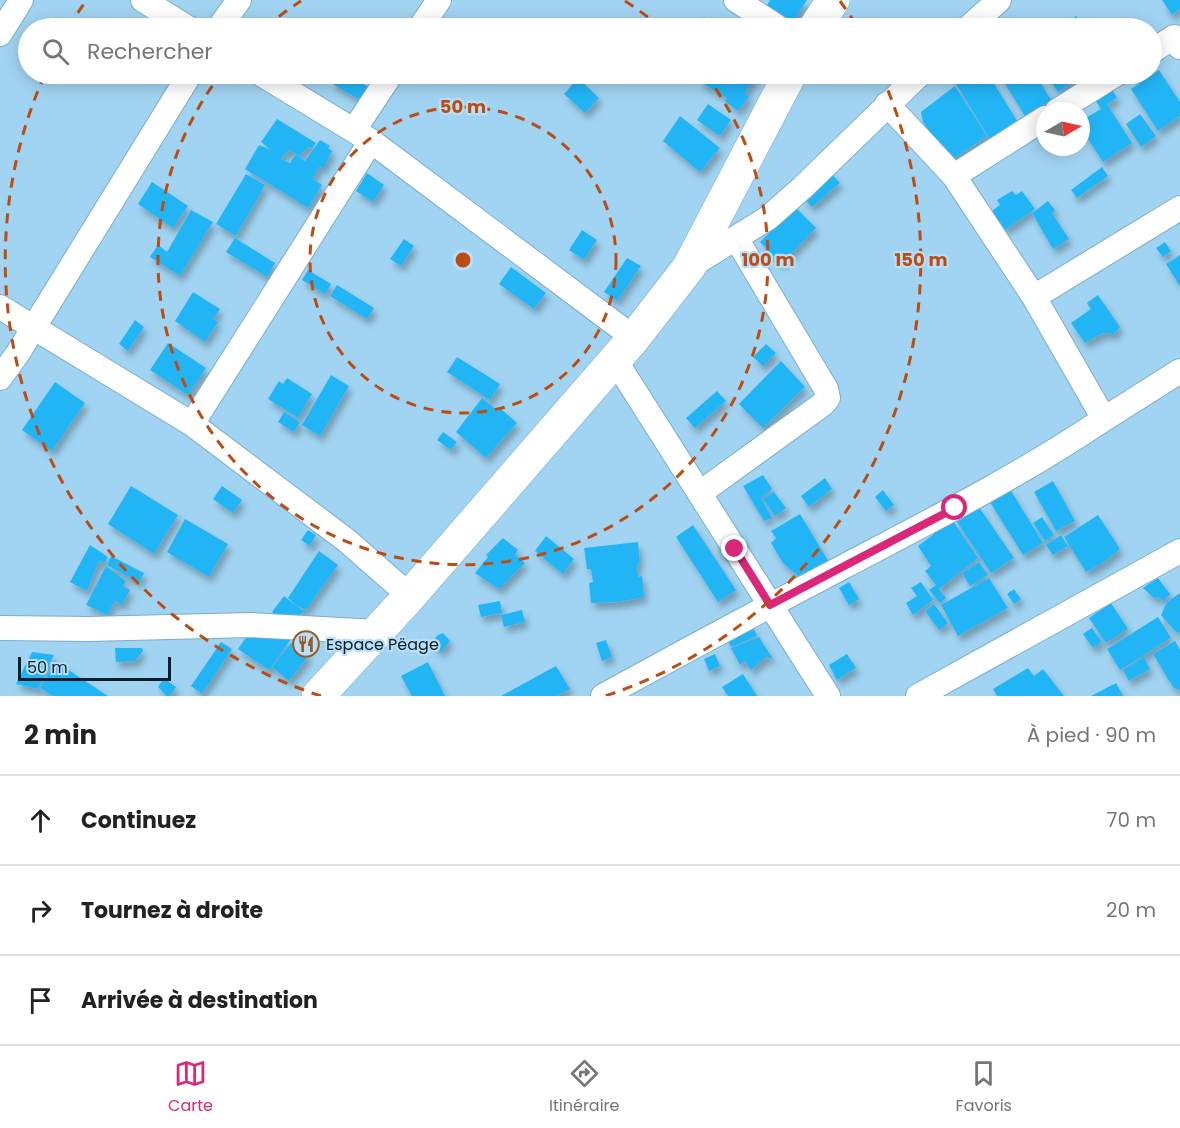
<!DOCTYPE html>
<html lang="fr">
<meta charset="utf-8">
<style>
:root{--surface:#fff;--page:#f6f6f6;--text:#222;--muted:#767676;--line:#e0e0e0;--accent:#db2777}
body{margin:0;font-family:Poppins,sans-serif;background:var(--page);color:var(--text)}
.compass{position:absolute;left:1036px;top:102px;width:54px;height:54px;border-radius:50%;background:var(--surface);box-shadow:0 3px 15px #0003;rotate:81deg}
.scale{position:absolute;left:18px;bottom:15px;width:153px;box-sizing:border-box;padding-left:6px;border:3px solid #0a1e29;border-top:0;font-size:16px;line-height:21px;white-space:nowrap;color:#0a1e29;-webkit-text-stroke:4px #b7dff8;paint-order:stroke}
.stop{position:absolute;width:18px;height:18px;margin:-14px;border:4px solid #db2777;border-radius:50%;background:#fff}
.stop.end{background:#db2777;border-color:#fff;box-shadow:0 2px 6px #0008}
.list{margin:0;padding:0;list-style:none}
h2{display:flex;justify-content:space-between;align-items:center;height:78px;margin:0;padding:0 24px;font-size:26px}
h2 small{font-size:20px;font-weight:400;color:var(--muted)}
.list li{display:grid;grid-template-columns:39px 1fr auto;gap:18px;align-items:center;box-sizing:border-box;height:90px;padding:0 24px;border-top:2px solid var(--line)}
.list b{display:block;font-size:22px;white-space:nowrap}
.list em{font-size:20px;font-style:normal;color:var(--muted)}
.icon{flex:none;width:33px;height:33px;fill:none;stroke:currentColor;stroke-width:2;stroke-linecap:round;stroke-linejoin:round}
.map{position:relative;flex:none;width:1180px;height:696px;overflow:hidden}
.search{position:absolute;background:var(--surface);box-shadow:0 3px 15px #0003;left:18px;right:18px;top:18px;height:66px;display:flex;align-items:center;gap:15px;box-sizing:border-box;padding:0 21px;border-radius:33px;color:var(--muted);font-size:22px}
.sheet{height:348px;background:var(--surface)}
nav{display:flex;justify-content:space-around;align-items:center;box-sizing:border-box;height:84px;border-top:2px solid var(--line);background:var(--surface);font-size:16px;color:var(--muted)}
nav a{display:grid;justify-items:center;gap:3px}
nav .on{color:var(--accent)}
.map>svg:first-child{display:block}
.building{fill:#23b5f6;filter:url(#shadow)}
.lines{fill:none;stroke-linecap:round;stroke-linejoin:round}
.minor-casing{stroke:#7badca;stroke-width:26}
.highway-casing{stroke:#7badca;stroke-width:34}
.minor{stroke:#fff;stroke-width:24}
.highway{stroke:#fff;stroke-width:33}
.route{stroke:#db2777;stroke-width:8}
.ring{fill:none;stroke:#bc4d12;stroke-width:3;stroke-dasharray:10 8}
.labels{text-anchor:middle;stroke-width:4.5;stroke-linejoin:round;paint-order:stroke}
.poi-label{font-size:16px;fill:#0a1e29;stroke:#b7dff8;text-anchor:start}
.centre{fill:#bc4d12;stroke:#b7dff8;stroke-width:3}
.ring-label{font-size:18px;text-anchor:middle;font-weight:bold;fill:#bc4d12;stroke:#b7dff8;stroke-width:4.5;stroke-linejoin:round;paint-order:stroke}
</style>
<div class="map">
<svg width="1180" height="696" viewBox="0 0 1180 696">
<defs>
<filter id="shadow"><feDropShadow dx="3.5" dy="6" stdDeviation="3" flood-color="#0004"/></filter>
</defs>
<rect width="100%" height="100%" fill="#a1d4f2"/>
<path class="building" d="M770 0H807L790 27 764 10Z
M1162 0H1180V9L1172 15Z
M1076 16 1085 28H1060Z
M704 17 718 28H694Z
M1126 18 1132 28H1107Z
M1159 70 1180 102V116L1158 131 1131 89Z
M336 74H347L373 90 365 103 331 83Z
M705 74H757L745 93 749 97 738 111 725 101 727 98 699 81Z
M950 74H988L1019 124 991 141Z
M999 74H1035L1051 100 1025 116Z
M1046 74H1085L1058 92Z
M578 78 599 98 585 113 564 94Z
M955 86 987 136 950 161 923 122 921 112Z
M1112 89 1117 98 1107 104 1132 143 1103 162 1081 128V121L1101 109 1095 100Z
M708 104 731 120 720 136 697 120Z
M1140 114 1156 136 1141 147 1126 124Z
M680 116 720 148 700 172 663 141Z
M277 119 316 143 312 148 308 147 300 156 289 150 281 159 290 163 296 154 305 161 320 140 330 146 328 148 332 151 324 168 319 167 313 179 322 185 308 208 245 169 259 145 271 150 261 142Z
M1102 167 1108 176 1077 198 1071 190Z
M829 171 840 183 812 207 802 196Z
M367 173 384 185 373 202 356 191Z
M246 174 265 185 236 236 216 224Z
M152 182 188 206 173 228 138 204Z
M1012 191 1016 195 1022 191 1035 209 1005 230 992 211 1000 205 997 200Z
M1048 201 1055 210 1052 213 1069 239 1053 249 1032 213Z
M795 207 816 228 781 264 760 242Z
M191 210 213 222 180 276 150 257 158 245 167 252Z
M582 230 597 240 584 260 569 250Z
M235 238 275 263 267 277 226 252Z
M404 239 414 246 401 266 390 259Z
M1165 242 1171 251 1163 257 1156 248Z
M1180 255V286L1166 264Z
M627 258 641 266 617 301 604 292Z
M511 267 546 293 534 309 499 284Z
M308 270 331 284 325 294 302 280Z
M337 285 374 308 367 319 330 296Z
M193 292 220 309 213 319 218 322 205 342 175 321Z
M1098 295 1120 327 1114 334 1103 333 1085 343 1071 323 1091 309 1087 303Z
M135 320 144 327 128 351 119 344Z
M168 343 206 368 188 395 150 370Z
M766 344 776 353 763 366 753 357Z
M457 357 500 384 490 400 447 372Z
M781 361 805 387 763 428 739 404Z
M331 375 349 386 320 436 302 425Z
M287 378 312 394 298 418 268 399 279 381 283 384Z
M55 382 85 403 52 451 22 430Z
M717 391 726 401 695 428 686 418Z
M482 398 498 411 500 408 517 423 486 458 456 432Z
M284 412 300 422 294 432 278 422Z
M443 432 457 442 451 450 437 440Z
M763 475 772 489 761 498 772 518 764 521 743 486Z
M825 478 832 489 809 507 801 496Z
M1053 481 1075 521 1056 531 1034 492Z
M131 486 178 515 154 554 108 524Z
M222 486 242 500 233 513 213 499Z
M1010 489 1043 543 1023 555 990 502Z
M883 490 894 505 886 511 875 497Z
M774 492 786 508 775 516 763 499Z
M979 507 1014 558 991 573 957 522Z
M800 514 830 564 804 581 783 563 771 543 776 538 771 531Z
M1098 515 1120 549 1103 563 1086 572 1064 537Z
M1042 517 1054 535 1045 541 1033 523Z
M951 518 978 558 939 589 946 598 940 603 929 590 936 585 925 571 931 566 918 546 934 534 932 531Z
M185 519 228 544 209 577 167 552Z
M693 525 736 590 718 602 676 537Z
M308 530 316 535 310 546 301 540Z
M1061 535 1068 546 1053 555 1046 545Z
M546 536 574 559 563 574 535 551Z
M503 538 518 550 515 555 525 563 499 589 475 573 488 557 486 555Z
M638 542 640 563 637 564 638 577 642 576 644 597 619 602 591 603 589 583 593 582 591 569H587L584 548Z
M90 545 108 557 104 563 99 561 87 591 70 582Z
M319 551 338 565 306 610 297 606 288 598Z
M111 556 144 573 139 583 107 565Z
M979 562 988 575 970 586 962 573Z
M106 566 126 581 123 586 130 590 122 605 115 601 107 615 86 605Z
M989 578 1008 608 958 636 941 605Z
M1158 578 1170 594 1164 601 1158 597 1154 598 1143 588Z
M849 582 859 599 849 605 839 588Z
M921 582 933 600 913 615 906 603 917 596 911 588Z
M1014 589 1021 599 1014 604 1007 594Z
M1180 593V633L1175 631 1161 615 1167 602Z
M284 596 303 611 291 627 272 612Z
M500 601 502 613 481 617 478 605Z
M1111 603 1128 629 1106 643 1089 618Z
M934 604 948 623 939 630 925 611Z
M522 610 525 622 504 627 501 615Z
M1158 617 1171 638 1120 670 1107 649Z
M752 625 757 636 731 647 726 636Z
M1092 628 1102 642 1093 648 1083 634Z
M443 633 450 641 441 652 431 643 438 635Z
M247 636 291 639 269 670 238 649Z
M759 637 773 659 766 657 751 670 745 661 740 665 731 648Z
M606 640 612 657 602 661 596 643Z
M1175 641 1180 650V690L1174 688 1168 679 1153 654Z
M221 642 232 649 202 694 191 686Z
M292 642 309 655 289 681 272 667Z
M115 648H142L143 651 135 661 116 662Z
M32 652 54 655 38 689 16 684Z
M715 654 720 666 709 671 704 659Z
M847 654 856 668 837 680 829 665Z
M1144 657 1150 669 1129 681 1123 670Z
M55 661 108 696H53L40 688Z
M428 662 445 696H412L401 676Z
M556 666 570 689 557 696H501Z
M1028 668 1034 676 1043 669 1064 696H997L993 689Z
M743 674 757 696H728L722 687Z
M164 678 176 687 170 696H167L158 687Z
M1116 683 1123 696H1091Z"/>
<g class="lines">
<g class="minor-casing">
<path id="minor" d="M143 0 188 28
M736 0 779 28
M219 28 239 0
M420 28 439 0
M968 28 999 0
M0 34 21 0
M1152 51 1174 37 1180 47
M261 74 371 141 634 338
M887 104 954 176 1045 118
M1057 111 1116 74
M354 130 391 74
M689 267 768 218 802 188 920 74
M1034 297 1180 208
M0 307 192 424 346 540 410 596
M615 360 828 696
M0 378 18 353 190 74
M1104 419 1180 371
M192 424 371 141
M700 493 823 404 828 398 826 389 736 238
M0 628 89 629 250 625 377 632
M603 696C683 652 763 609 843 567 932 520 1021 475 1104 419L1034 297 954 176
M918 696 1180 551"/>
</g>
<g class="highway-casing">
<path id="highway" d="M815 28 833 0
M318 696 410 596 634 338 689 267 790 74"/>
</g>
<use href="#minor" class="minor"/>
<use href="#highway" class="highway"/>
</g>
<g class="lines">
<path class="route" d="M735 549 770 605 955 508"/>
</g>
<g class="ring">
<circle cx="463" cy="260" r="153"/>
<path d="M265 28A305 305 0 0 1 301 1M625 1A305 305 0 0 1 661 28M705 74A305 305 0 1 1 221 74"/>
<path d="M321 696A458 458 0 0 1 45 74M68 28A458 458 0 0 1 86 1M840 1A458 458 0 0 1 858 28M881 74A458 458 0 0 1 605 696"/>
</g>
<defs>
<g id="restaurant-ring" transform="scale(1.35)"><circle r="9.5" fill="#b7dff8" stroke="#9c5a27" stroke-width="1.5"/><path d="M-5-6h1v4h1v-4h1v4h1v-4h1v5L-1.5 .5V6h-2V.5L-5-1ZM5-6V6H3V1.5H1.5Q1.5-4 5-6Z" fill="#9c5a27"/></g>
</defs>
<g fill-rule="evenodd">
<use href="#restaurant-ring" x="306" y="644"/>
</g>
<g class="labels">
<g class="poi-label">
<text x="326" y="650">Espace Pëage</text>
</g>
</g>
<circle cx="463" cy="260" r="9" class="centre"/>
<g class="ring-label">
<text x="463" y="113">50 m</text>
<text x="768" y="266">100 m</text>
<text x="921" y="266">150 m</text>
</g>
</svg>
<svg class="compass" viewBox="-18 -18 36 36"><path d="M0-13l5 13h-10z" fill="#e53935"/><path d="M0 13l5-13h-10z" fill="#767676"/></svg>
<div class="scale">50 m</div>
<div class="stop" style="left:955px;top:508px"></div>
<div class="stop end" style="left:735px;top:549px"></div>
<div class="search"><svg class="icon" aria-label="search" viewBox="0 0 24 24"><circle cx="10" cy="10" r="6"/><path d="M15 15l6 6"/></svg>Rechercher</div>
</div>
<section class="sheet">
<h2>2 min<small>À pied · 90 m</small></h2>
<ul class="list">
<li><svg class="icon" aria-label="ahead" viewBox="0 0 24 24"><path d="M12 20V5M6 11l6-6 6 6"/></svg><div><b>Continuez</b></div><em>70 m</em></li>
<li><svg class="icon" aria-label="right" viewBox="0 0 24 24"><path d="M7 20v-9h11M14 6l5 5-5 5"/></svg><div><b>Tournez à droite</b></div><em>20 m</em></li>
<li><svg class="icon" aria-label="arrive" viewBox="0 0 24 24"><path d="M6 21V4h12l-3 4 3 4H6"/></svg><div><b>Arrivée à destination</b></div></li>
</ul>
</section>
<nav>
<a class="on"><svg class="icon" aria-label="map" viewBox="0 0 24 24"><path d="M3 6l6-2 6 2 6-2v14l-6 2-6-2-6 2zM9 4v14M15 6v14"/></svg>Carte</a>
<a><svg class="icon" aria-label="directions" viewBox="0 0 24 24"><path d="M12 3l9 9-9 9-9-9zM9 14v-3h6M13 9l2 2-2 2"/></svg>Itinéraire</a>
<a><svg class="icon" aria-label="saved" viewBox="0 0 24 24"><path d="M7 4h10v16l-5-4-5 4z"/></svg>Favoris</a>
</nav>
